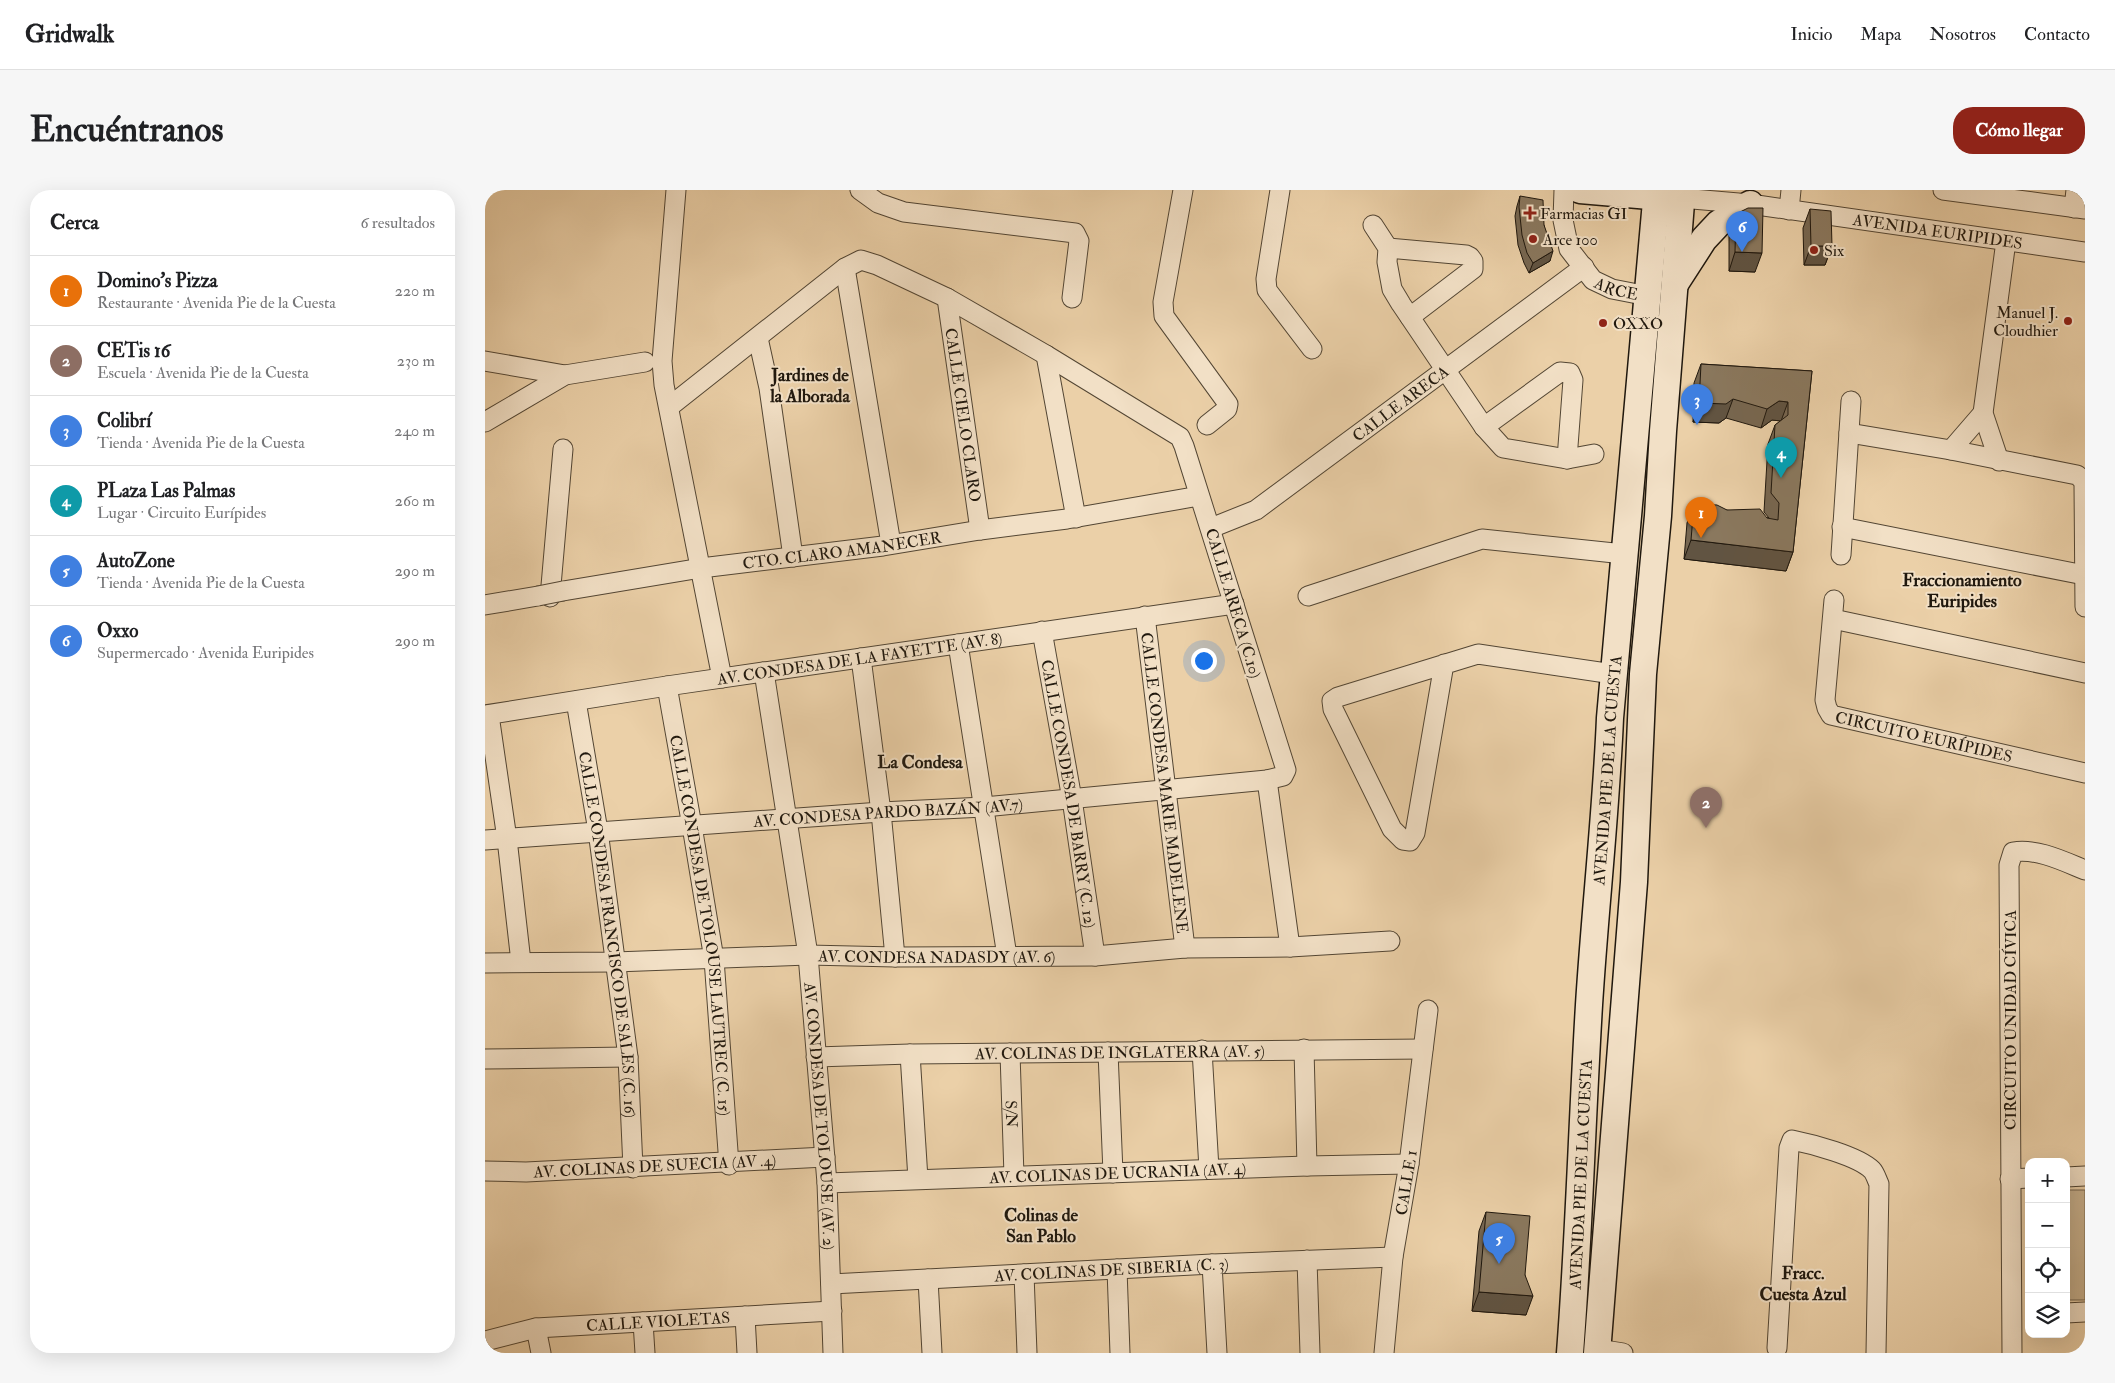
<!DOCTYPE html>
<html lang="es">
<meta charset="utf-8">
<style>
:root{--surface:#fff;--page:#f6f6f6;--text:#202124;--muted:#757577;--line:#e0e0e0;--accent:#8f2418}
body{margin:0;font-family:"IM FELL Double Pica",serif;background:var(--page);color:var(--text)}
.controls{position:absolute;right:15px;bottom:15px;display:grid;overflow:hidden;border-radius:10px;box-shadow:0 5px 20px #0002}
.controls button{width:45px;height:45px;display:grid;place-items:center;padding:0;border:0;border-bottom:1px solid var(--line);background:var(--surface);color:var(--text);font:25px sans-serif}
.you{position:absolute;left:718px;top:470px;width:18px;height:18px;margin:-12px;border:4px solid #fff;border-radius:50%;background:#1a73e8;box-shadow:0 0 0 8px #1a73e833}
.badge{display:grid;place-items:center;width:32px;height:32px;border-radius:50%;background:var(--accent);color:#fff;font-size:16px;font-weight:700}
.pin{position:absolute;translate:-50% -41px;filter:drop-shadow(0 1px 2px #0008)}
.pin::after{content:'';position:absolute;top:26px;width:18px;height:15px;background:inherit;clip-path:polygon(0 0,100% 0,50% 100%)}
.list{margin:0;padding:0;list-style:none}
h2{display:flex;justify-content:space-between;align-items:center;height:65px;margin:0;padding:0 20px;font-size:21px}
h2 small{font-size:16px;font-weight:400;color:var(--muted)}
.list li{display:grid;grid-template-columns:32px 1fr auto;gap:15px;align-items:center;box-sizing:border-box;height:70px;padding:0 20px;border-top:1px solid var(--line)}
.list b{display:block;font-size:19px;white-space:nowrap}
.list p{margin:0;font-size:16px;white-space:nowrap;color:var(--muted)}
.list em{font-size:16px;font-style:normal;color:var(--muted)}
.icon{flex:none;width:28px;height:28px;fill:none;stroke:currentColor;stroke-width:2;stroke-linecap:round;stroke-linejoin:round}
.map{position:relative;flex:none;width:1600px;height:1163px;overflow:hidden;border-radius:20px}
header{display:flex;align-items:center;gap:30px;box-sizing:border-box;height:70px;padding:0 25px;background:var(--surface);border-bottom:1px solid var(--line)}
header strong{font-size:24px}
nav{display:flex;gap:28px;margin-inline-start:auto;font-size:18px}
.intro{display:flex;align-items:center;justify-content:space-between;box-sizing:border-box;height:120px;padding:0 30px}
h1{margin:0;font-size:35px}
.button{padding:12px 22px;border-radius:20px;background:var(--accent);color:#fff;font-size:18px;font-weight:700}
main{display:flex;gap:30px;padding:0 30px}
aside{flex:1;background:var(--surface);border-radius:20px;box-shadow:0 5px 20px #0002}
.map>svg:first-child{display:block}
.green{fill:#c8b18e;stroke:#74644e}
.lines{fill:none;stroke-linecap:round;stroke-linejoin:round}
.street-casing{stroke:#534634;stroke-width:21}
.secondary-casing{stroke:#20180e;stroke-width:29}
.street{stroke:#f2e0c6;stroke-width:19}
.secondary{stroke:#f2e0c6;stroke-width:26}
.street-bridge-casing{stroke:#534634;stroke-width:21;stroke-linecap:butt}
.street-bridge{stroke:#f2e0c6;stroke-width:19}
.wall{fill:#776751;stroke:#20180e}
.shaded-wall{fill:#615442;stroke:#20180e}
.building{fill:#8a785e;stroke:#20180e}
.poi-dot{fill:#8f2418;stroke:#f2e0c6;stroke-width:2}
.labels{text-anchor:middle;stroke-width:4;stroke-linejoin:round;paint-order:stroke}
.poi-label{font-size:16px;fill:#20180e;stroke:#f2e0c6;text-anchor:start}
.street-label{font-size:16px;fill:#20180e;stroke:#f2e0c6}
.neighbourhood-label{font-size:18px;font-weight:bold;fill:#20180e;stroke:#f2e0c6}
</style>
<header>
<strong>Gridwalk</strong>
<nav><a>Inicio</a><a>Mapa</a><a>Nosotros</a><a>Contacto</a></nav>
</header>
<div class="intro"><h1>Encuéntranos</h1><a class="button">Cómo llegar</a></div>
<main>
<aside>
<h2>Cerca<small>6 resultados</small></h2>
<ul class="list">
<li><span class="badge" style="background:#e8710a">1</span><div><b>Domino's Pizza</b><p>Restaurante · Avenida Pie de la Cuesta</p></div><em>220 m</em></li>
<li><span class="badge" style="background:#8d6e63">2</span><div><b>CETis 16</b><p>Escuela · Avenida Pie de la Cuesta</p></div><em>230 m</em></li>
<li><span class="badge" style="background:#3f7fe0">3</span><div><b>Colibrí</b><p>Tienda · Avenida Pie de la Cuesta</p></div><em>240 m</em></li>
<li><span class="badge" style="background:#0f9aa8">4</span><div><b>PLaza Las Palmas</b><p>Lugar · Circuito Eurípides</p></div><em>260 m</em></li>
<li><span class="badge" style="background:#3f7fe0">5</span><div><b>AutoZone</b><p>Tienda · Avenida Pie de la Cuesta</p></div><em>290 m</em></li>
<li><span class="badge" style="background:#3f7fe0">6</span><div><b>Oxxo</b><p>Supermercado · Avenida Euripides</p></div><em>290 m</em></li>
</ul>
</aside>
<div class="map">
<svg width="1600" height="1163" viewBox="0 0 1600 1163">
<rect width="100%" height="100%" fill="#ebd0a8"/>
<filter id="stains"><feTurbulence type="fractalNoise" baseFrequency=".004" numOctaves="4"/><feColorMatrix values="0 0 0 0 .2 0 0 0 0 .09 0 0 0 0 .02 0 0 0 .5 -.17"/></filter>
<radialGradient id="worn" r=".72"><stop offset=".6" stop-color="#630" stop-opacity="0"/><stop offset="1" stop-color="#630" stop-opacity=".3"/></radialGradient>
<path class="green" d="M1581 1000H1600V1110H1581Z"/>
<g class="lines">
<g class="street-casing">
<g id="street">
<path d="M191 0 177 171 179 195 237 488"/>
<path d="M375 0 393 13 419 22 590 43 594 51 587 108"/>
<path d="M698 0 678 112 679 126 743 214 742 219 722 235"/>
<path d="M795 0 781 89 782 100 827 159"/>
<path id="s1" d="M1079 0 1078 30 1084 59 1108 90 1127 99 1163 106"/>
<path d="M1458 0 1600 19"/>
<path id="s2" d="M1196 8 1265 14 1600 62"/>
<path d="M1589 18 1591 0"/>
<path d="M1304 20 1306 0"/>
<path d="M888 35 903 58 902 72 907 99 916 114 999 237 1018 258 1082 269 1109 264"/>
<path d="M903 58 981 65 985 67 988 71V79L925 127"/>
<path d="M360 78 406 354"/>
<path id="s3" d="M462 108 495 340"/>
<path d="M273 148 284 198 308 367"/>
<path d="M561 165 591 328"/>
<path d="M0 171 80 185"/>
<path d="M0 232 80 185 160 172"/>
<path d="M999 237 1075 182 1085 183 1088 190 1082 269"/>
<path d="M1364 243 1466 260 1592 285 1597 289 1599 294 1600 417"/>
<path d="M1466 260 1498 223"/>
<path d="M1514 271 1498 223 1521 51"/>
<path d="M1357 337 1599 385"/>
<path id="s4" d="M726 338 771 320 1099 77"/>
<path d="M1356 365 1366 211"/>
<path id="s5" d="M78 401 216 378 398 356 495 340 582 329 714 306"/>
<path d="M823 406 997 349 1139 364"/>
<path d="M65 407 78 259"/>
<path id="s6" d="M1349 410 1340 510 1342 518 1346 525 1600 583"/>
<path d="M0 415 53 406"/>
<path id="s7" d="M660 426 700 758"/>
<path d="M1348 429 1600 483"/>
<path id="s8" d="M557 441 587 609 610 766"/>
<path d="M473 454 522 766"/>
<path d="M376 468 396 622 410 767"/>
<path d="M959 474 930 643 925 651 918 650 907 639 848 519 847 511 853 507 993 464 1128 484"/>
<path id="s9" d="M279 482 323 765 342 993 348 1163"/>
<path id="s10" d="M182 496 207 636 229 769 244 975"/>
<path id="s11" d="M91 511 113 641 143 867 148 978"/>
<path id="s12" d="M0 525 182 496 749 414"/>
<path d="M4 525 22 649 36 772"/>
<path d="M782 590 805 757"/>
<path id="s13" d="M0 650 396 622 499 617 782 590 798 586 801 580 699 256 695 247 561 165 462 108 392 75 376 70 360 78 184 217"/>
<path id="s14" d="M0 773 130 772 323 765 410 767 610 766 700 758 805 757 905 751"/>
<path d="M819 859 822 976"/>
<path d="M717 860 724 979"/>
<path d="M623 862 628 983"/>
<path id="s15" d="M525 863 529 986"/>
<path d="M425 864 433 989"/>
<path id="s16" d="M331 867 425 864 938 859"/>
<path d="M0 869 143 867"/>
<path id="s17" d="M0 981 41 982 340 967"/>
<path d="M1581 987 1600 986"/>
<path d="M1525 989 1544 988"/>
<path id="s18" d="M342 993 822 976 924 974"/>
<path d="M822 1070 825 1163"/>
<path d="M727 1074 732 1163"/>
<path d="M632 1079 635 1163"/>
<path d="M539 1084 542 1163"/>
<path d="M443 1089 447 1163"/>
<path id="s19" d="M346 1094 727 1074 908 1067"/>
<path d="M1581 1123 1600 1122"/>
<path d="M260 1126 262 1163"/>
<path d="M158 1132 160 1163"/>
<path d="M51 1138 56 1163"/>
<path id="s20" d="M0 1151 51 1138 347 1121"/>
<path d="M1292 1158 1304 958 1307 950C1327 954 1373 966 1387 980 1390 983 1392 990 1394 994L1391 1163"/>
<path d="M1113 1159 1138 1163"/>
<path id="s21" d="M899 1163 908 1067 924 974 943 820"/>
<path d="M1527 1163 1524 675 1528 662C1552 658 1578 671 1600 680"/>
</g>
</g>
<g class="secondary-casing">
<g id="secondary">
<path d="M1095 0 1188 8"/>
<path d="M1190 94 1219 49 1234 33 1265 14"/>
<path id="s22" d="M1085 1163C1094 1047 1097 931 1104 815 1110 719 1121 624 1125 528L1172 0"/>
<path d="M1112 1163 1149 692 1158 484 1173 326 1178 241 1197 0"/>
</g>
</g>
<use href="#street" class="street"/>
<use href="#secondary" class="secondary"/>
<g class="street-bridge-casing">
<path id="street-bridge" d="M53 406 78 401"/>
</g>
<use href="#street-bridge" class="street-bridge"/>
</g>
<path class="wall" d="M1035 6 1059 35 1065 71 1044 83 1039 73 1033 55 1030 26 1032 16Z
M1325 19 1347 56 1340 75H1319L1318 38Z
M1251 24 1270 82 1244 81V43Z
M1216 174 1327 181 1308 362 1301 381 1199 369 1202 333 1209 314 1284 328 1279 322 1283 254 1290 235 1296 231 1287 230 1276 238 1241 228 1234 233 1208 232 1209 193Z
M1001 1022 1040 1085 1041 1125 987 1121 994 1041Z"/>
<path class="shaded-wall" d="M1326 56H1347L1340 75H1319Z
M1068 61 1065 71 1044 83 1048 73Z
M1250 62 1277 63 1270 82 1244 81Z
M1248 209 1241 228 1234 233 1208 232 1214 213Z
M1294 211 1303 212 1296 231 1287 230 1276 238 1282 219Z
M1206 350 1308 362 1301 381 1199 369Z
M994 1102 1048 1106 1041 1125 987 1121Z"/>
<path class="building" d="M1035 6 1058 10 1059 35 1068 61 1048 73 1042 63 1037 45 1034 17Z
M1263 18H1278L1277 63 1250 62 1251 24Z
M1325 19 1346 21 1347 56H1326Z
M1216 174 1327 181 1308 362 1206 350 1209 314 1232 315 1242 320 1275 319 1282 328 1293 330 1294 313 1286 303 1290 235 1303 225V212L1294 211 1282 219 1248 209 1241 214 1214 213Z
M1001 1022 1045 1026 1040 1085 1048 1106 994 1102Z"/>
<g class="poi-dot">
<path d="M1042.5 15.5h5v5h5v5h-5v5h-5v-5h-5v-5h5z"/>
<circle cx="1048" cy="49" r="5"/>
<circle cx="1329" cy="60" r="5"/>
<circle cx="1583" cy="131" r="5"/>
<circle cx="1118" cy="133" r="5"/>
</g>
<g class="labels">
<g class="poi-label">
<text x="1055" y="29">Farmacias GI</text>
<text x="1058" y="55">Arce 100</text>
<text x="1339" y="66">Six</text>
<text x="1573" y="128" text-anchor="end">Manuel J.<tspan x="1573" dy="18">Cloudhier</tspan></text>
<text x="1128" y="139">OXXO</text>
</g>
<g class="street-label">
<text dy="6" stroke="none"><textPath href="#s2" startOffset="259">AVENIDA EURIPIDES</textPath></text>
<text dy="6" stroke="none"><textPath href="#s1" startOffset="124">ARCE</textPath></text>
<text dy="6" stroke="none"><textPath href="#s4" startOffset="228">CALLE ARECA</textPath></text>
<text dy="6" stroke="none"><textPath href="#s3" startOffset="118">CALLE CIELO CLARO</textPath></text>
<text dy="6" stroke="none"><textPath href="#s5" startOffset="282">CTO. CLARO AMANECER</textPath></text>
<text transform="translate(749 413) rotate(73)" y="6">CALLE ARECA (C.10)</text>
<text dy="6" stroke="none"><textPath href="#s12" startOffset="379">AV. CONDESA DE LA FAYETTE (AV. 8)</textPath></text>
<text dy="6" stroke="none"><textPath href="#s6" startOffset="212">CIRCUITO EURÍPIDES</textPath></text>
<text dy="6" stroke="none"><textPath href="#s22" startOffset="584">AVENIDA PIE DE LA CUESTA</textPath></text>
<text dy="6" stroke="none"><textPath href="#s7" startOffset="168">CALLE CONDESA MARIE MADELENE</textPath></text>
<text dy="6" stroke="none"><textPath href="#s8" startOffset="165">CALLE CONDESA DE BARRY (C. 12)</textPath></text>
<text dy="6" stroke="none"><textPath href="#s13" startOffset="404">AV. CONDESA PARDO BAZÁN (AV.7)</textPath></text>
<text dy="6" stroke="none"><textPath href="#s10" startOffset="242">CALLE CONDESA DE TOLOUSE LAUTREC (C. 15)</textPath></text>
<text dy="6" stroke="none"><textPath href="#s11" startOffset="236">CALLE CONDESA FRANCISCO DE SALES (C. 16)</textPath></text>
<text dy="6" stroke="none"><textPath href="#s14" startOffset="452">AV. CONDESA NADASDY (AV. 6)</textPath></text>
<text transform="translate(1525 830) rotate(-90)" y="6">CIRCUITO UNIDAD CÍVICA</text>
<text dy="6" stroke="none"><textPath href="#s16" startOffset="304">AV. COLINAS DE INGLATERRA (AV. 5)</textPath></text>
<text dy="6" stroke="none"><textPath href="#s15" startOffset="61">S/N</textPath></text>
<text dy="6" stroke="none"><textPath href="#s9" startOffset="448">AV. CONDESA DE TOLOUSE (AV. 2)</textPath></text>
<text dy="6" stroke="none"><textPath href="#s17" startOffset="170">AV. COLINAS DE SUECIA (AV .4)</textPath></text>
<text dy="6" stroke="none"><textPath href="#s18" startOffset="291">AV. COLINAS DE UCRANIA (AV. 4)</textPath></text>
<text dy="6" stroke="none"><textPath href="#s22" startOffset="179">AVENIDA PIE DE LA CUESTA</textPath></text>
<text dy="6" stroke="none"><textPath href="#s21" startOffset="172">CALLE 1</textPath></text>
<text dy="6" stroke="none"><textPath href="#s19" startOffset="281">AV. COLINAS DE SIBERIA (C. 3)</textPath></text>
<text dy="6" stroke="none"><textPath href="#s20" startOffset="175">CALLE VIOLETAS</textPath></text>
</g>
<g class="neighbourhood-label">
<text x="325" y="191">Jardines de<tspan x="325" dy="21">la Alborada</tspan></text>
<text x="1477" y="396">Fraccionamiento<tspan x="1477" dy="21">Euripides</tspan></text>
<text x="435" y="578">La Condesa</text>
<text x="556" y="1031">Colinas de<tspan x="556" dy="21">San Pablo</tspan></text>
<text x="1318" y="1089">Fracc.<tspan x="1318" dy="21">Cuesta Azul</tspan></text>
</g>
</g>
<rect width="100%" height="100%" filter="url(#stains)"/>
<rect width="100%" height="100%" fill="url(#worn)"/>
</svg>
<div class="controls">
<button>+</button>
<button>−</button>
<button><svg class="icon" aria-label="locate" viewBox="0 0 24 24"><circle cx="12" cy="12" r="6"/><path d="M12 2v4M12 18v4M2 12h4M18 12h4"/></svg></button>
<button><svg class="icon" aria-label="layers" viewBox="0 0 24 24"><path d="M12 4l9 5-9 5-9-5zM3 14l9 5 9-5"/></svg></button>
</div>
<div class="you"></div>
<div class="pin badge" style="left:1216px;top:348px;background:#e8710a">1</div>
<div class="pin badge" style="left:1221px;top:638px;background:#8d6e63">2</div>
<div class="pin badge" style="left:1212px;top:235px;background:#3f7fe0">3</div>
<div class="pin badge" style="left:1296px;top:288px;background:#0f9aa8">4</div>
<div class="pin badge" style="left:1014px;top:1074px;background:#3f7fe0">5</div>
<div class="pin badge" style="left:1257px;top:62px;background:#3f7fe0">6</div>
</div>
</main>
